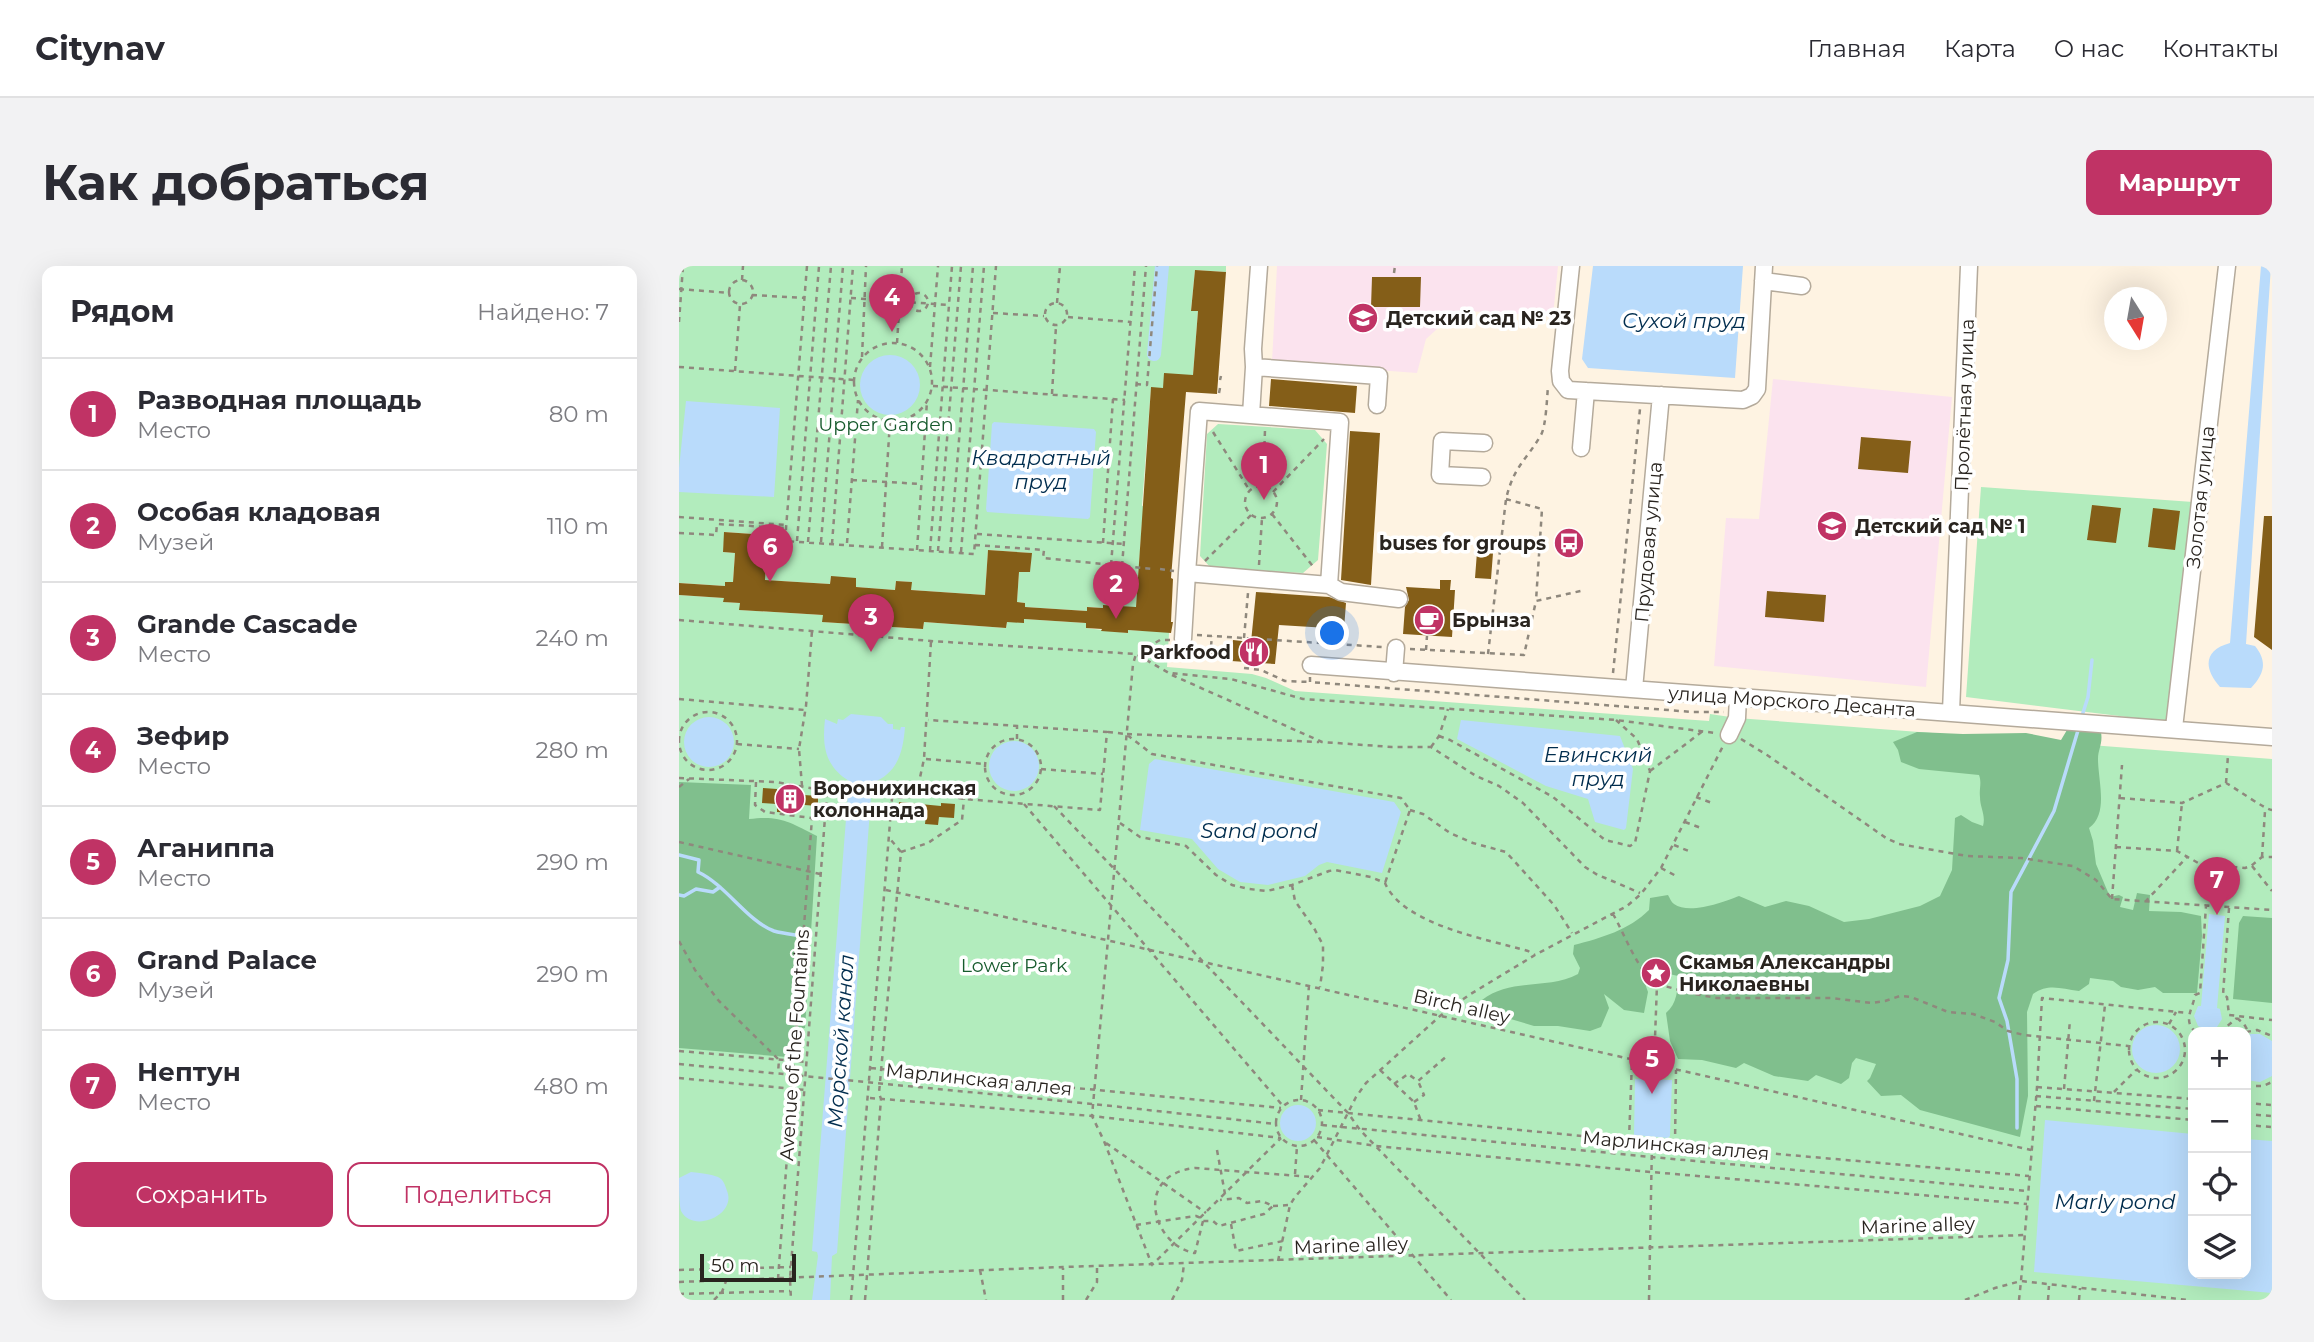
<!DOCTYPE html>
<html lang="ru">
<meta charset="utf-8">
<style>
:root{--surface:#fff;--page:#f2f2f3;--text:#2b2b33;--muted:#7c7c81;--line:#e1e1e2;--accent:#c03365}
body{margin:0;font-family:Montserrat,sans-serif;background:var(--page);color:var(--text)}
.controls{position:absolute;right:21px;bottom:21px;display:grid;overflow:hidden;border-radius:14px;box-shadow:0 7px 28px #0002}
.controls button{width:63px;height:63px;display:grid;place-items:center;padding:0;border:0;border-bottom:2px solid var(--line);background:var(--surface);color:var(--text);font:35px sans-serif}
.compass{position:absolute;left:1425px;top:21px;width:63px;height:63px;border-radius:50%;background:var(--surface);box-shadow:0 7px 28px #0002;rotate:169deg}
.scale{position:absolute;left:21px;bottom:18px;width:96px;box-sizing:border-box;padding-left:7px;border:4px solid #29241f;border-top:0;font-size:19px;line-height:24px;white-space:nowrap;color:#29241f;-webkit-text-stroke:5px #fff;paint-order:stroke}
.you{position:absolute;left:654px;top:368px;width:24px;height:24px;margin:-18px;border:5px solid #fff;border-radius:50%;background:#1a73e8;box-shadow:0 0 0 10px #1a73e833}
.badge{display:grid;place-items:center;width:46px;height:46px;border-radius:50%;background:var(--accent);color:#fff;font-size:23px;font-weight:700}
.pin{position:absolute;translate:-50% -58px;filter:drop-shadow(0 2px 4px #0008)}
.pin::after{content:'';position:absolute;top:37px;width:24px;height:21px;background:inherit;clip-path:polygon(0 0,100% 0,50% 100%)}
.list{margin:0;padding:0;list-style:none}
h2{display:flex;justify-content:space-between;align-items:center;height:91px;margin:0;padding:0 28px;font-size:30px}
h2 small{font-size:23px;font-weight:400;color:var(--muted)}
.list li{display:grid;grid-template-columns:46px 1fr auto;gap:21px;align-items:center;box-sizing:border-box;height:112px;padding:0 28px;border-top:2px solid var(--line)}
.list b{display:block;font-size:26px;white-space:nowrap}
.list p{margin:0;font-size:23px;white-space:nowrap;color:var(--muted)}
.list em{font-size:23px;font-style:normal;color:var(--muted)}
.actions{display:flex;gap:14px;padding:21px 28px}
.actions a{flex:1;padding:16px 0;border:2px solid var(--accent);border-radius:14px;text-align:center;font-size:24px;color:var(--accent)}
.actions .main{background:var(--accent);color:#fff}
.icon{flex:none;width:38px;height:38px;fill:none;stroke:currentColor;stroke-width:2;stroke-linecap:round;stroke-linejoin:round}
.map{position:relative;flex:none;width:1593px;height:1034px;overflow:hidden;border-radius:14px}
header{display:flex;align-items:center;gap:42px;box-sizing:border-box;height:98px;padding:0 35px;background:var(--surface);border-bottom:2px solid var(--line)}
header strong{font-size:33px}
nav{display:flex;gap:38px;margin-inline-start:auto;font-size:24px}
.intro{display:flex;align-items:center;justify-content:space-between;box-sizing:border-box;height:168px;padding:0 42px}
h1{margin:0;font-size:49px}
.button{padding:18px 32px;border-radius:14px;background:var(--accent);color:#fff;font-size:24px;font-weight:700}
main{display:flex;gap:42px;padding:0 42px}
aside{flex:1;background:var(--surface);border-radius:14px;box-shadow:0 7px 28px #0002}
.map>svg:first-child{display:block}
.education{fill:#fbe3ee}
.green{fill:#b2ecbd;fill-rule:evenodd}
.forest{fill:#80bf8d}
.water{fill:#b9dbfb}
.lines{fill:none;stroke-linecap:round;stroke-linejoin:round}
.stream{stroke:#b9dbfb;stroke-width:3.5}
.canal{stroke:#b9dbfb;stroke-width:14}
.building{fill:#845e18}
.minor-casing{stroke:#b4aa9b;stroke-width:19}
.path{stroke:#8f887d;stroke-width:2.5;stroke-dasharray:5 5;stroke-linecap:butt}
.minor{stroke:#fff;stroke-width:16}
.labels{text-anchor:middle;stroke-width:7;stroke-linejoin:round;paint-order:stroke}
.poi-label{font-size:19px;font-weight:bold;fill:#29241f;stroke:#fff;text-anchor:start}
.street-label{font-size:19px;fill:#29241f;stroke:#fff}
.park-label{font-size:19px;fill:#175b2d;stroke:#fff}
.water-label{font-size:21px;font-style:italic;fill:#002d4e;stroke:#fff}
</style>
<header>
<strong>Citynav</strong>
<nav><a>Главная</a><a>Карта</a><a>О нас</a><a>Контакты</a></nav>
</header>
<div class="intro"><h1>Как добраться</h1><a class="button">Маршрут</a></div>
<main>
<aside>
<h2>Рядом<small>Найдено: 7</small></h2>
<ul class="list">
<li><span class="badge">1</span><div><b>Разводная площадь</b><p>Место</p></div><em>80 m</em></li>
<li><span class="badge">2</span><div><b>Особая кладовая</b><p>Музей</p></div><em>110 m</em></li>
<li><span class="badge">3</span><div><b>Grande Cascade</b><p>Место</p></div><em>240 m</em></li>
<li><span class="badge">4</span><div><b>Зефир</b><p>Место</p></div><em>280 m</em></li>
<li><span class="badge">5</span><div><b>Аганиппа</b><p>Место</p></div><em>290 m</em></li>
<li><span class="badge">6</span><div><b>Grand Palace</b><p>Музей</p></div><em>290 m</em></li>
<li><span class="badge">7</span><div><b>Нептун</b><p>Место</p></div><em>480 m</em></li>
</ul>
<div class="actions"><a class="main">Сохранить</a><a>Поделиться</a></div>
</aside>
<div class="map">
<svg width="1593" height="1034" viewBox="0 0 1593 1034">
<rect width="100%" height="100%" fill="#fef3e2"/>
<path class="education" d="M598 0H879L874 50 787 45 768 54 747 73 738 107 593 96Z
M1094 113 1273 131 1247 421 1035 400 1047 252 1080 253Z"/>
<path class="green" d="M0 0H547V6L516 4 512 44 519 45 514 109 484 122H472L463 240 477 242 463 256 457 344 450 341 425 339 424 342 409 341 408 345 346 341V337L338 336 340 306H351L352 287 309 284 306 329 232 324V316L217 315 216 324 177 321 152 310 151 318 86 314 89 269 46 266 44 286 56 287 54 316H46V320L0 317Z
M539 158 636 164 648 178 639 294 624 307 532 302 521 290 528 168Z
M1302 221 1514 236 1489 456 1287 431Z
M0 329 45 332V336L61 337V344L144 349V356L173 358 174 352 213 354V361L244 363 245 356 327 362 328 356H345V353L407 357V362L449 367V364L465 365 466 349 491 351 488 401 573 408 587 412 616 425 1030 455 1031 448 1058 452 1593 493V1034H0ZM1514 766H1567V1008H1514Z"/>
<path class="forest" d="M1395 462H1406L1422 466C1424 478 1419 483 1419 493 1419 515 1430 548 1410 562L1414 575 1417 598 1431 631 1440 629 1444 631 1441 641 1454 644 1458 627 1471 629 1470 645 1502 646 1522 650 1523 670 1518 727H1484L1476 721 1459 724 1442 721 1434 715 1411 712 1410 718 1400 725C1382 723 1370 717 1354 728L1348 746 1349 830 1341 871 1241 844 1222 829 1202 830 1188 815 1191 812 1197 798 1177 792 1173 797 1170 812 1162 818 1137 809 1129 815 1095 810 1065 797 1057 802 1023 794 999 793 991 775 987 747C998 738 999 723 999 710L973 704 963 709 969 726 965 747 945 744 925 728 930 742 922 761 911 765 879 760H855L808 746 803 734C831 712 869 724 899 708L901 702 894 688 895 679C922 672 950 664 970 644L971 632 989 629C991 632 992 636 995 638 1010 649 1045 636 1060 630L1086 641 1107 635 1130 640 1165 656 1190 653 1241 640 1261 630 1273 604 1276 552 1282 549 1293 556 1304 560C1307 549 1301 542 1301 531 1300 522 1303 517 1300 509L1240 503 1222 496 1219 484 1214 476 1238 466 1284 468 1347 467 1382 474 1388 464Z
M0 516 72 519 70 553C101 549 111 556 138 570L126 762 112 764 108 791 0 782Z
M1564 650 1593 652V737L1554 733 1560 657Z"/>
<path class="water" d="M914 0H1064L1056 112 909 102 903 93Z
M1582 0H1592L1567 378 1576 380C1589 396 1585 408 1572 422L1541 421C1524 402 1525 384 1551 377Z
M181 119a30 30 0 1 1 60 0a30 30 0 1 1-60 0Z
M7 135 101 142 95 231 0 226V202Z
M315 156 415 163 417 166 411 251 409 253 308 246 307 243 313 158Z
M172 448 202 451 209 458H214V463L221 464 222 461H226C224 486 219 507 193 517L158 987 153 990 151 1034H133L139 990 138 986 133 985 170 515C146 500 143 480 146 453L158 458 159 453 164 454Z
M5 476a25 25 0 1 1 50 0a25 25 0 1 1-50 0Z
M782 454 941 470 954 503 947 562 945 564 916 556 909 533 867 520 778 473Z
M310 500a25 25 0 1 1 50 0a25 25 0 1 1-50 0Z
M476 493 715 536 722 546 703 607 648 596 640 599 626 610 589 619 561 616 539 603 513 573 461 564 470 498Z
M1530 648 1546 650 1538 742 1541 743 1543 753 1538 761 1529 764 1519 760 1515 750 1519 740H1522Z
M1453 783a24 24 0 1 1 48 0a24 24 0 1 1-48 0Z
M1572 768H1581L1593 775V810L1581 816 1567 814V770Z
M956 813 993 814 991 870 989 872 955 869Z
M601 857a18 18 0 1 1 36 0a18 18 0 1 1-36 0Z
M1366 854 1514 868V1008H1567V873L1593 875V1027L1355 1006Z
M12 906C21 907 31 908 39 911 45 914 46 919 48 925 58 949 14 968 2 945 0 937 0 922 0 912Z"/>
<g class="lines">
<path class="stream" d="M1402 453 1409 431 1413 394
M0 589 20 594 19 606C47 619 68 655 95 665 102 667 110 668 117 669
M0 629 5 630 17 623 34 626 41 621
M1338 862V813L1328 755 1320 732 1329 694 1332 626 1375 545 1400 461"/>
<path class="canal" d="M475 88 483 0"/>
</g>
<path class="building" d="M516 4 547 6 538 128 507 126 492 312 494 313 492 356H494L492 367 449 364V367L422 365 423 363 407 362V357L345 353V357L328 356 327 362 245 356 244 363 213 361V354L174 352V358L143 356 144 349 60 344 61 337 44 336 45 332 0 329V317L46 320V316H54L56 287 44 286 45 266 89 269 86 314 151 318 152 310 177 312V321L216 324 217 315 233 316 232 324 306 329 309 284 353 287 351 306H340L338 336 346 337V341L408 345V341L424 342V339L457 341 472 121 484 122 485 107 514 109 519 45H512Z
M693 11H742L741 41H692Z
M592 113 678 120 676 147 590 140Z
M671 165 701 167 692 319 662 314Z
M1182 171 1232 175 1229 207 1179 203Z
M1413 239 1442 242 1437 277 1408 274Z
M1474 242 1501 245 1496 284 1469 281Z
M1585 250H1593V384L1575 371Z
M798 286 814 287 812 313 796 312Z
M761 314H772L771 324H776L773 371 724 368 726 341 730 334 727 321 761 323Z
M1088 325 1147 329 1145 356 1086 351Z
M577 326 650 331 667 337 665 363 600 359 596 398 552 395 554 374 572 376Z
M84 522 98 523V527L139 530V540L112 538 111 547 98 546V538L83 537Z
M220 536 262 540V537L276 538 275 552 260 551 259 559 246 558 247 548 219 546Z"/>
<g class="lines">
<g class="minor-casing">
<path id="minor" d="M892 0 881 105 882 115 889 124 1064 134 1073 130 1078 123 1085 0
M1084 15 1123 20
M575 101 700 110 698 139
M572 149 575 101 574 83 580 0
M902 182 907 125
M803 211 761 209 763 175 805 177
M650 319 661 156 520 145 508 307 650 319 662 326 720 333
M504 373 508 307
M632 399 1593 471
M715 407 717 382
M955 423 982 129
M1272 446 1290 0
M1495 462 1548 0
M1050 469 1058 452 1059 431"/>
</g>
<path class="path" d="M128 0 106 275 295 288 317 0
M715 7 716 0
M63 14 64 0
M50 26a12 12 0 1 1 24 0a12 12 0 1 1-24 0Z
M0 23 51 27
M193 33a9 9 0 1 1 18 0a9 9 0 1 1-18 0Z
M231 36a9 9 0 1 1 18 0a9 9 0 1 1-18 0Z
M73 29 126 32
M172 32 270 39
M366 48a11 11 0 1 1 22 0a11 11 0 1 1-22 0Z
M378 37 381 0
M314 47 365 50
M389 51 452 56
M0 56 4 0
M218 77 223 0
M175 116a39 39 0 1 1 78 0a39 39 0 1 1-78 0Z
M183 91 187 0
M0 101 175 114
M251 101 259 0
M56 105 61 39
M541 114 542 110
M457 118 468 119 478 0
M254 120 446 134
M540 127 541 122
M373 128 377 60
M534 166 571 225
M173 214 243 218
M584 220 586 164
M566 236a16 16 0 1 1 32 0a16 16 0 1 1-32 0Z
M594 226 645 173
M827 233 863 243 857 335
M593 248 636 303
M0 251 107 259
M0 267 37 269 38 258 107 262
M298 268 445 278
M118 275 140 0
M129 276 152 0
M142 276 164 0
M168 277 179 134
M424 277 434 133
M153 278 174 0
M296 279 365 284 364 292 473 303
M203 281 211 155
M238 284 248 135
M251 285 273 0
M259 285 282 0
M271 286 294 0
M282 286 305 0
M526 295 572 249
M432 299 456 0
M580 299 583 252
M443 300 467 0
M481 303 495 305
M0 354 252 375 457 388 490 407 552 413 624 433 937 454 1036 467
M518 369 703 381
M565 372 569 327
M491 374H481L457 388 454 398 413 850 425 875 473 999 602 872
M731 383 845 389 857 335 906 324
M747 384 748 370
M809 388 827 233C835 200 846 196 862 169 867 160 868 132 869 120
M531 390 533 370
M565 402 582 404 606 415 631 416
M934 407 961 143
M493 409 643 476 713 481H752L797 510 820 520 844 537 906 601 917 608 961 627
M631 411V416L1014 446H1045
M0 433 126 444
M0 475a29 29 0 1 1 58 0a29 29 0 1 1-58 0Z
M429 466 447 468 473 488 722 532 731 544 706 617
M448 468 640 476
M760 470 771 474 874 531 926 574 951 580 956 577 971 505 958 473 937 454
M306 501a28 28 0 1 1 56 0a28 28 0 1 1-56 0Z
M338 473V459
M1062 473 1088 489 1207 572 1220 578 1288 590 1342 592 1394 600 1417 614 1433 633 1593 644
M58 478 120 483
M752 481 760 470 769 443
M247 493 306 498
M362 503 424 508
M971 505 1024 465
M0 512 97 516 148 525 111 1013 112 1034
M77 516 76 539 86 546 133 552
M1547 517 1549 489
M123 520 120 483 127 440 133 365
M0 521 10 513
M237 530 245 493 252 375
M1017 531 1033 537
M1441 532 1503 537 1547 517C1558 523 1585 543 1593 544
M345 538 604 840
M375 540 669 847 681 864 846 1034
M731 544 744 548 771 567 794 577 827 586 875 639 893 667
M1006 556 1022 562
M441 557 461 571 507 580 537 609 553 619 570 623 588 625 613 619 650 605 656 604 692 611 706 617C724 659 808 673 849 685L856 689
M0 576 141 608
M995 579 1012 586
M1437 581 1498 585 1521 598 1566 602 1572 600 1583 591H1593
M1498 585 1503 537
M222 586 249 577 283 554 285 533
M1583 591 1586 545
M1573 600 1593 625
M982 602 999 611
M613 619 616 635 635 662 644 679V699L641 721
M207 624 1352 884
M1433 633 1443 499
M1466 636 1509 590
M1538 639 1541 601
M1550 642 1544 729 1548 731 1550 749 1593 754
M934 648C946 669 959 706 978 718L975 799
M0 675 16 704 40 735 100 794 99 807
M978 718 1015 728 1038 732H1152L1193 737 1206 735 1221 730 1232 731 1269 746 1294 748 1316 756 1329 765 1345 769 1449 780
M1558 752 1565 758 1569 765
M1450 784a28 28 0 1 1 56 0a28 28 0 1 1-56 0Z
M1490 758 1497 746
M1517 766C1503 755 1514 743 1516 729L1521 727 1527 640
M1541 766 1558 752
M1567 766 1578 764 1593 770
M0 785 128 796
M0 798 414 838 597 858
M192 802 602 842
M701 804 735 836 742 855
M0 812 126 824
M715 818 729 808 739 815 769 789
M1567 820H1584L1593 816
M1358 821 1514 833
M1385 823 1391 754
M1435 826 1457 804
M1357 830 1514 843
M191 832 413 850 602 872
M597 857a23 23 0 1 1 46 0a23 23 0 1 1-46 0Z
M622 834 630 719
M1415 835 1426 739
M735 836 745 829 739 815
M1567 837 1593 839
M1357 840 1514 854
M639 844 973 877 1350 910
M1567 848 1593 850
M643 859 972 891 1349 925
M1567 859 1593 861
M638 871 697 880 972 906 1348 938
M635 874 772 1034
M950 874 953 794
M427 877 527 947
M996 878 997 804
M538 884 546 928
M616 908 618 880
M594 940 611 939
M524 955 516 987C475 981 452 909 516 902L633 911
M552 958 557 985 604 975
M457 959 517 950 522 952 524 955H534L540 960 585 948 594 940 583 935 568 937 560 932 541 934
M599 995 611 939 616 931 641 902 677 831 687 817 761 750 790 729 856 689 948 640 962 628 982 602 1044 480
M0 1004 112 1001
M301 1004 307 1034
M99 1013 133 552 146 549
M0 1016 384 1001 1346 969
M0 1028 111 1025
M35 1034 43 1026 47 1015
M172 1034 213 532 265 529 285 533 421 544 428 466 249 454
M186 1034 202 833 200 827 222 586 212 574
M384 1034V1002
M407 1034 418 1016V1000
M493 1034 503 1014 505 998
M970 1034 973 877
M1286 1034 1316 1022 1342 1015 1358 821 1363 732 1509 747
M1340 1034 1342 1015 1509 1034
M1369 1034 1370 1020
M1400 1034 1401 1022"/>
<use href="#minor" class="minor"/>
</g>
<defs>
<g id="school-disc" transform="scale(1.575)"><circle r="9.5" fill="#c03365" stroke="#fff"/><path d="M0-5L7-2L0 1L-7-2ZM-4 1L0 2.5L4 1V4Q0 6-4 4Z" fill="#fff"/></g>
<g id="bus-disc" transform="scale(1.575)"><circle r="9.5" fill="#c03365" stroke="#fff"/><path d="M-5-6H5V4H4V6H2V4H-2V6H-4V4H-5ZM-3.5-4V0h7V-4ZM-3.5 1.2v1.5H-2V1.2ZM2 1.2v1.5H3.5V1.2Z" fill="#fff"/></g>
<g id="cafe-disc" transform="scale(1.575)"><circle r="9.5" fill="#c03365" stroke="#fff"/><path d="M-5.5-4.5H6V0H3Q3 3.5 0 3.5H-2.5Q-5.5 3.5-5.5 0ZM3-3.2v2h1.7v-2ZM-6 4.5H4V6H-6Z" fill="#fff"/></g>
<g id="restaurant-disc" transform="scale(1.575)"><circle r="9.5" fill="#c03365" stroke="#fff"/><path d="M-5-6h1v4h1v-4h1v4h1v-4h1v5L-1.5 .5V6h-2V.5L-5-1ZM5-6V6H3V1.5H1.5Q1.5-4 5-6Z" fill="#fff"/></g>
<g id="building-disc" transform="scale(1.575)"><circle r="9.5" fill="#c03365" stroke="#fff"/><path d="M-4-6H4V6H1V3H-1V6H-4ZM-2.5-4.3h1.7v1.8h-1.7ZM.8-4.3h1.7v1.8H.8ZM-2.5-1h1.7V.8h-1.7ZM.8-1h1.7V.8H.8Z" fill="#fff"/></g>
<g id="sight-disc" transform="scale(1.575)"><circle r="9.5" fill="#c03365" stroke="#fff"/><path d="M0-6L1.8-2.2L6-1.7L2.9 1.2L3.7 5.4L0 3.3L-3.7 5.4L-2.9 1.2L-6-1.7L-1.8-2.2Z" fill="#fff"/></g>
</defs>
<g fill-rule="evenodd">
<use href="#school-disc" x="684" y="52"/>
<use href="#school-disc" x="1153" y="260"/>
<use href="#bus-disc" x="890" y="277"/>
<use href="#cafe-disc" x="750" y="354"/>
<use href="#restaurant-disc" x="575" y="386"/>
<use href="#building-disc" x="111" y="533"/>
<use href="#sight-disc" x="977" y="707"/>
</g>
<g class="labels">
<g class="poi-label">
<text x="707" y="59">Детский сад № 23</text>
<text x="1176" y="267">Детский сад № 1</text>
<text x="867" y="284" text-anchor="end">buses for groups</text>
<text x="773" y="361">Брынза</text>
<text x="552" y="393" text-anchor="end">Parkfood</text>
<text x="134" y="529">Воронихинская<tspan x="134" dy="22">колоннада</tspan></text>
<text x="1000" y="703">Скамья Александры<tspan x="1000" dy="22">Николаевны</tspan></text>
</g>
<g class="street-label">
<text transform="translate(1285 139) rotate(-88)" y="7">Пролётная улица</text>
<text transform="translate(1521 231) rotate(-84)" y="7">Золотая улица</text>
<text transform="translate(969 276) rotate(-85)" y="7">Прудовая улица</text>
<text transform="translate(1113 435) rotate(4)" y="7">улица Морского Десанта</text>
<text transform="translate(783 740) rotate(13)" y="7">Birch alley</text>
<text transform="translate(115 779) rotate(-86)" y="7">Avenue of the Fountains</text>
<text transform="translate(300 813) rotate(6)" y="7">Марлинская аллея</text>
<text transform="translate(997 879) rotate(5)" y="7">Марлинская аллея</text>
<text transform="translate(1239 959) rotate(-2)" y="7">Marine alley</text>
<text transform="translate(672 979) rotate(-2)" y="7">Marine alley</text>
</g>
<g class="park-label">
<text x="207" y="165">Upper Garden</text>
<text x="335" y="706">Lower Park</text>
</g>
<g class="water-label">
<text x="1005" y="62">Сухой пруд</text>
<text x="362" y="199">Квадратный<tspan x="362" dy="24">пруд</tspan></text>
<text x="919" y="496">Евинский<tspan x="919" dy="24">пруд</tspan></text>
<text x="580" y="572">Sand pond</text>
<text transform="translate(162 775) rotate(-86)" y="7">Морской канал</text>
<text x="1436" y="943">Marly pond</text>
</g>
</g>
</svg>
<div class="controls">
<button>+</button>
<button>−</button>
<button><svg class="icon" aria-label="locate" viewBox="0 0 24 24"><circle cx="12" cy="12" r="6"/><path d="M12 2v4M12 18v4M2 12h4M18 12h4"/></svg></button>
<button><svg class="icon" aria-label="layers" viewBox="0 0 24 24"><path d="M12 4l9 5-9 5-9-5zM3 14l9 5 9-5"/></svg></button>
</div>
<svg class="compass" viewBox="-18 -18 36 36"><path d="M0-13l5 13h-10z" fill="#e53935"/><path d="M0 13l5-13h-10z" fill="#7c7c81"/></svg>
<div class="scale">50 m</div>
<div class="you"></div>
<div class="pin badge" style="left:585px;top:234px">1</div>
<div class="pin badge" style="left:437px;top:353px">2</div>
<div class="pin badge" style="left:192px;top:386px">3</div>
<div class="pin badge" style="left:213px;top:66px">4</div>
<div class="pin badge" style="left:973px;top:828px">5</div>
<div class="pin badge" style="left:91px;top:316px">6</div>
<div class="pin badge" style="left:1538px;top:649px">7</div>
</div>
</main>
